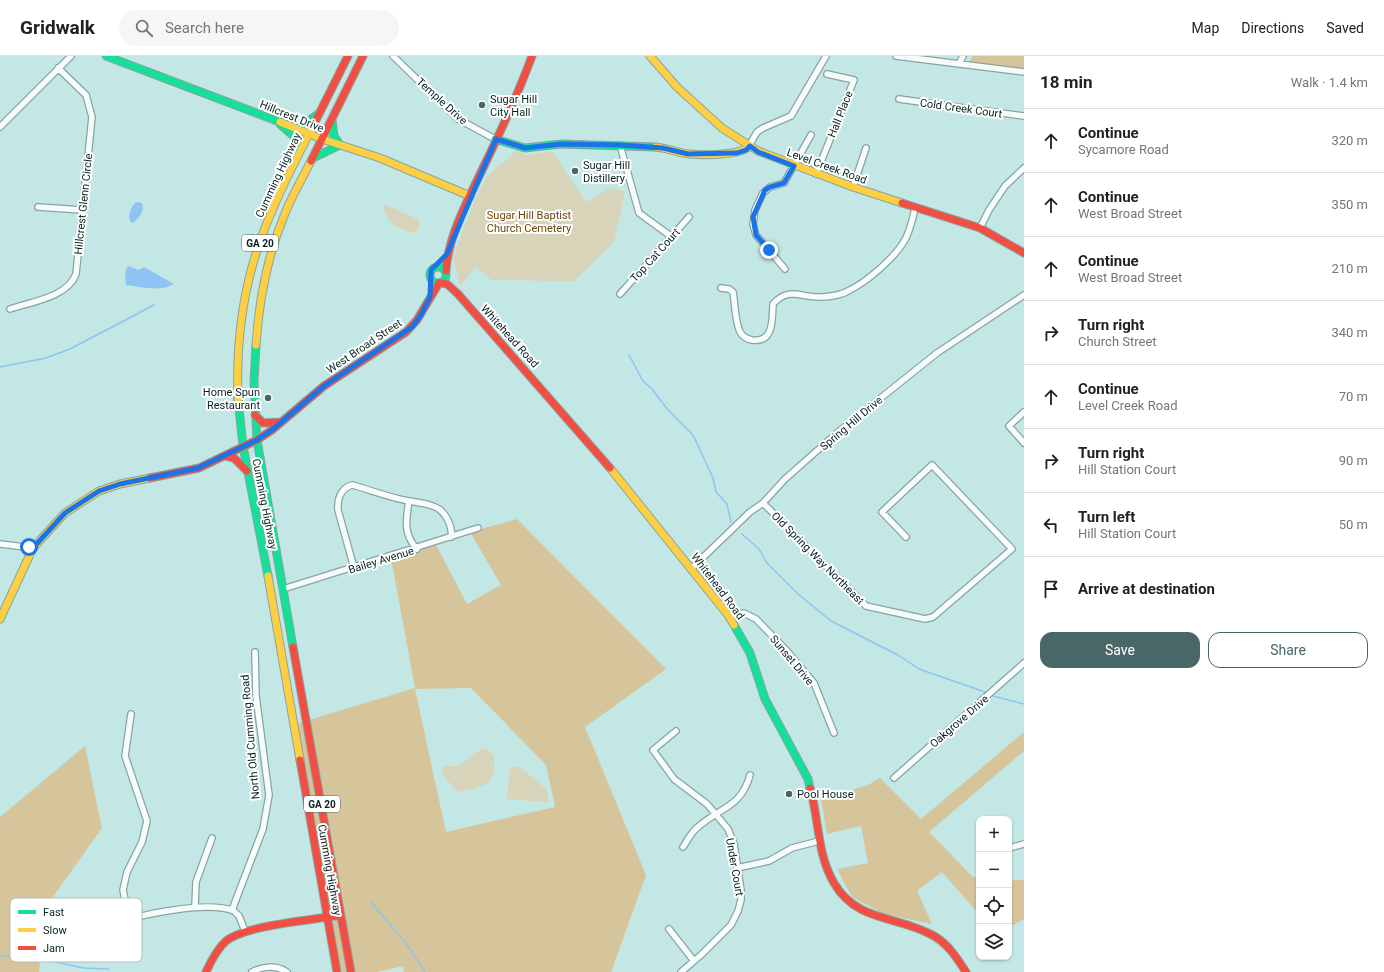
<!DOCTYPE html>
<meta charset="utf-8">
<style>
:root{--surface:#fff;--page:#f6f6f6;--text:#222;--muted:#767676;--line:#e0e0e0;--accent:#496766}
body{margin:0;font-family:Roboto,sans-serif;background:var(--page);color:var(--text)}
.controls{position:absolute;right:12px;bottom:12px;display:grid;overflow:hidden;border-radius:8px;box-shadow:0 1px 3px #0004}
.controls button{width:36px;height:36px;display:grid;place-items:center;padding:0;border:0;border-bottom:1px solid var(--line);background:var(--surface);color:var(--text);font:20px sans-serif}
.stop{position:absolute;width:12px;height:12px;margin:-9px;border:3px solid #1a73e8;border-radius:50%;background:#fff}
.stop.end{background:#1a73e8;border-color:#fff;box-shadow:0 1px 4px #0008}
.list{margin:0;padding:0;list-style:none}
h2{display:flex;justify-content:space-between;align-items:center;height:52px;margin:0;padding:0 16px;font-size:17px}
h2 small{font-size:13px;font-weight:400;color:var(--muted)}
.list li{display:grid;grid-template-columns:26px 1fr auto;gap:12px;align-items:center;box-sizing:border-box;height:64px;padding:0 16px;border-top:1px solid var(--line)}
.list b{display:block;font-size:15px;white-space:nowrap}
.list p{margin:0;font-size:13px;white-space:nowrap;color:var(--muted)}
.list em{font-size:13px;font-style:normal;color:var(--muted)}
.actions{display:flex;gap:8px;padding:12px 16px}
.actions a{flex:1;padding:9px 0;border:1px solid var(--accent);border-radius:12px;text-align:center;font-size:14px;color:var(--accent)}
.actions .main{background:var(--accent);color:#fff}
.icon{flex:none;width:22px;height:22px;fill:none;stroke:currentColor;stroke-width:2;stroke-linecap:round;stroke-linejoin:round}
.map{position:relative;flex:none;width:1024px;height:916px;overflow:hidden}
header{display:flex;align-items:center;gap:24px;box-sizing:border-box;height:56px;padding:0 20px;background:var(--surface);border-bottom:1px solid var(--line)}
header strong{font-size:19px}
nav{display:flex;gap:22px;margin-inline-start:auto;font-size:14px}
.search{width:280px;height:36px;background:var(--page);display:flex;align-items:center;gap:10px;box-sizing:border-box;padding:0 14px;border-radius:22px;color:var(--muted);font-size:15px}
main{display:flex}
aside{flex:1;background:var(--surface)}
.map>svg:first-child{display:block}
.green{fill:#d8d4ba}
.forest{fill:#d6c59b;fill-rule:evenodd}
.water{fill:#8ec4f3}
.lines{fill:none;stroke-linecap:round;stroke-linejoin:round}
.stream{stroke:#8ec4f3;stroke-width:1.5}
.street-casing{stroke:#88a4a2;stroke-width:8}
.fast-casing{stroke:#88a4a2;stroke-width:9}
.slow-casing{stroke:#88a4a2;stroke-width:9}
.jam-casing{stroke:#88a4a2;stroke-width:9}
.street{stroke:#f6fbfb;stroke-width:5.5}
.fast{stroke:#16e098;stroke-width:7}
.slow{stroke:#ffcf43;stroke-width:7}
.jam{stroke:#f24e42;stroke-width:7}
.route{stroke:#1a73e8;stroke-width:5}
.poi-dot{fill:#496766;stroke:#fff;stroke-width:1.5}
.labels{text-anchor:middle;stroke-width:4;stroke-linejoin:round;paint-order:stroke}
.shield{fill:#fff;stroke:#516464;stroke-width:1}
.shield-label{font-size:10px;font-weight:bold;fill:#072221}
.poi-label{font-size:11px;fill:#072221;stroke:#fff;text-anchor:start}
.street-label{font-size:11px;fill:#072221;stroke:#fff}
.park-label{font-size:11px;fill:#6e4609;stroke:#fff}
.key{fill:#fff;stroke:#b5bdbc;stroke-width:1}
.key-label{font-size:11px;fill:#072221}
</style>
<header>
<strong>Gridwalk</strong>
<div class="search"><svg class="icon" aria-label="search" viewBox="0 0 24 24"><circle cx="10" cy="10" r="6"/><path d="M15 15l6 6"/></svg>Search here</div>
<nav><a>Map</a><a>Directions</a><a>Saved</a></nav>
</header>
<main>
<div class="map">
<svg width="1024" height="916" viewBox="0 0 1024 916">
<rect width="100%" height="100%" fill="#c3e7e5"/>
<path class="green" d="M516 95 528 99 552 95 586 146 610 132 625 135 614 186 574 225 491 224 476 211 460 230 453 200 475 143 487 120Z
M383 148 418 163 420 171 414 177C396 172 387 168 383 148Z
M486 692C499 701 494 714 490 726L476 732 457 736 443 719 442 712C448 709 452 711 458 709 469 705 474 694 486 692Z
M519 710 549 736 547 746 507 743 510 712Z"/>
<path class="forest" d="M972 0H1024V15L969 7Z
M517 463 666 613 585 671 646 819 611 916H404L403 910 377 916H335L292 669 415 632 390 497 434 485 467 548 501 529 470 476ZM471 632 546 709 555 751 446 776 415 633Z
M1024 676V695L929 776 973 821H979V858L942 816 917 835 932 868 884 858 852 841 837 813 868 807 861 770 827 778 821 743 868 729 880 722 921 763Z
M85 690 102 772 45 852 39 916H0V761Z
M1009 824H1024V863L1013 869 1009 874Z"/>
<path class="water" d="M136 146 142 147C145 155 139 162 133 167L130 165C128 159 131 151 136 146Z
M128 210 139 214 144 211 174 228C161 236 141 231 126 229L125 216Z"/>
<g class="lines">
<path class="stream" d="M629 299 643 325 652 333 668 354 693 379 713 422 716 436 727 448 731 466
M0 311 46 302 70 293 154 249
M742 478 759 493 767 507 798 538 831 565 898 599 919 613 985 636
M993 640 1024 648
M370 845 406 887 425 916
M0 900 23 899 83 912 109 913"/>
<g class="street-casing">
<path id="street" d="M393 0 458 63 495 83
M896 0 1024 16
M959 8 963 0
M899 43 1024 60
M0 71 71 0
M620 89 639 157 672 181
M749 90 757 76 763 72 791 60 826 0
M816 118 854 24 827 18
M853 131 866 92
M38 151 82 154
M980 172 989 154 1005 130 1024 112
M785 213 756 179 753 168 755 154 763 137 770 131 784 127 811 79
M721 232 729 233 733 236C735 248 735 265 740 276 743 281 746 283 752 284 774 287 772 264 773 248 789 230 801 242 821 241 829 241 841 239 848 235 867 226 896 201 906 182 910 173 913 162 915 152
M620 238 689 161
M10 253C31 246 68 241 76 218L92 61 86 39 58 12
M1024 356 1009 370 1024 387
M409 445C406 464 403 478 417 493
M763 447 866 550 925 563 933 561 1012 493 932 409 882 456 906 481
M0 488 33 492
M354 512 338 454C337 443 341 432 352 429 371 434 390 442 409 445 420 447 430 447 439 453 447 459 453 472 451 481
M692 512 750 456 763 447 785 423 837 377 937 297 1024 239
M283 533 478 472
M728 559 744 557 756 563 787 595 814 627 834 677
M676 675 653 694 674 723 707 748 728 773 734 788 741 834V844L738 855 731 869 701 899 681 916
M894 722 1024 607
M683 791C688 784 691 776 698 771 720 751 741 752 750 719
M1009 792 1024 788
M737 812 769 805 792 792 819 785
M195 851 196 826 212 782
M232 854 263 773 269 739 256 640 255 596
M129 863 123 834 127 816 142 786 147 765 125 700 131 658
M85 873C120 865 202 842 234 855L239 860 245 875
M669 873 694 905
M252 916C263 910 276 909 287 916"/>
</g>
<g class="fast-casing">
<path id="fast" d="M106 0 280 66
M280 68 296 82 298 99
M291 71 303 69 317 59
M495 83 525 92 561 88 656 91
M313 102 340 89 334 80 332 64
M430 219a8 8 0 1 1 16 0a8 8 0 1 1-16 0Z
M256 289 254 326 257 384 293 591
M238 343 243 390 268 520
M734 569 750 597 765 643 808 723 810 732"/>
</g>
<g class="slow-casing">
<path id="slow" d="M650 0 677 31 722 72 758 95 853 131 902 147
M280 66 322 83 380 102 470 140
M656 91C667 92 678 97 689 98 703 99 741 100 749 90
M256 289C259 245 267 201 284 160 291 141 302 123 311 105
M238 343C236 289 243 231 262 180 276 141 296 104 315 66
M610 412 728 559 734 569
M268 520 300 704
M0 563 33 492 65 457 99 435 120 428 150 422"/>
</g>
<g class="jam-casing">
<path id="jam" d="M315 66 348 0
M311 105 363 0
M902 147 980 172 1024 197
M446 215C448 180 468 144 483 112 501 75 518 38 532 0
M442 227 447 228 458 238 610 412
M255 359 263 367 281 366
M225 400 234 402 247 415
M150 422 199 412 257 384 272 374 324 330 406 276 417 264 439 227
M293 591 351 916
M300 704 337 916
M810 732C819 762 817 799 834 827 857 867 898 859 934 880 948 888 957 902 966 916
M206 916C211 905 217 893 226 885 246 869 314 864 341 859"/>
</g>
<use href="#street" class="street"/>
<use href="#fast" class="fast"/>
<use href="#slow" class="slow"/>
<use href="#jam" class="jam"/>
</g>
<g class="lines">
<path class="route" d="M29 491 33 492 65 457 99 435 120 428 198 412 257 384 272 374 324 330 412 271 421 259 430 241 431 214 447 198 496 83 525 92 561 88 620 89 663 92 688 98 737 97 746 94 750 90 758 96 794 110 784 127 770 131 765 134 753 161 756 179 769 194"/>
</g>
<g class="poi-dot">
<circle cx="482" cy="49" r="4"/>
<circle cx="575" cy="115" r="4"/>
<circle cx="268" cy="342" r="4"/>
<circle cx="789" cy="738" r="4"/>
</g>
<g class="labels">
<g class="shield">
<rect x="242" y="179" width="36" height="16" rx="3"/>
<rect x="304" y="740" width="36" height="16" rx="3"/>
</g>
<g class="shield-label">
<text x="260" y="191">GA 20</text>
<text x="322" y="752">GA 20</text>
</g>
<g class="poi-label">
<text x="490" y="47">Sugar Hill<tspan x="490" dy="13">City Hall</tspan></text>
<text x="583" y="113">Sugar Hill<tspan x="583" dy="13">Distillery</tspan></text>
<text x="260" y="340" text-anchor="end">Home Spun<tspan x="260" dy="13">Restaurant</tspan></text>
<text x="797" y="742">Pool House</text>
</g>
<g class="street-label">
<text transform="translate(442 45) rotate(42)" y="4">Temple Drive</text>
<text transform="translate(961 52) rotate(8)" y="4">Cold Creek Court</text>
<text transform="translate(840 58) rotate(-68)" y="4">Hall Place</text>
<text transform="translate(292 60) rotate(22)" y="4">Hillcrest Drive</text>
<text transform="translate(827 110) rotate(20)" y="4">Level Creek Road</text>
<text transform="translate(278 119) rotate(-65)" y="4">Cumming Highway</text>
<text transform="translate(83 148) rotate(-84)" y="4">Hillcrest Glenn Circle</text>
<text transform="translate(655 199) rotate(-48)" y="4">Top Cat Court</text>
<text transform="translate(510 280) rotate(48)" y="4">Whitehead Road</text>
<text transform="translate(364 290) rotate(-34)" y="4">West Broad Street</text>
<text transform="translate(851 367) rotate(-40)" y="4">Spring Hill Drive</text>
<text transform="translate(265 448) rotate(79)" y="4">Cumming Highway</text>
<text transform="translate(818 502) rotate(45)" y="4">Old Spring Way Northeast</text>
<text transform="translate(381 504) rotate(-17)" y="4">Bailey Avenue</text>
<text transform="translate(718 530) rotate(53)" y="4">Whitehead Road</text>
<text transform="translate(792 604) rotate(50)" y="4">Sunset Drive</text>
<text transform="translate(959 665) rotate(-41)" y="4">Oakgrove Drive</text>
<text transform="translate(250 681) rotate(-95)" y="4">North Old Cumming Road</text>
<text transform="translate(735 811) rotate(80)" y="4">Under Court</text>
<text transform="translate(330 814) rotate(80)" y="4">Cumming Highway</text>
</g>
<g class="park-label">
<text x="529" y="163">Sugar Hill Baptist<tspan x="529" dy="13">Church Cemetery</tspan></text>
</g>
</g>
<rect x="10" y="842" width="132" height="64" rx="6" class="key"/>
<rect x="18" y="854" width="18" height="4" fill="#16e098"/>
<rect x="18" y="872" width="18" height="4" fill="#ffcf43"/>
<rect x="18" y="890" width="18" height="4" fill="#f24e42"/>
<g class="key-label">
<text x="43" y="860">Fast</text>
<text x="43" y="878">Slow</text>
<text x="43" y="896">Jam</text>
</g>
</svg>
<div class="controls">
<button>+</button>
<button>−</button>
<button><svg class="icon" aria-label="locate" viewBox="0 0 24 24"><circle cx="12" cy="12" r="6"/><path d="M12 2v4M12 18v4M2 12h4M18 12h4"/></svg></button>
<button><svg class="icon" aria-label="layers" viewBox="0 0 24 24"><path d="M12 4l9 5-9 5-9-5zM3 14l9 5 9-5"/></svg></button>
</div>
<div class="stop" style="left:29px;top:491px"></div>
<div class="stop end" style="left:769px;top:194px"></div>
</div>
<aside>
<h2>18 min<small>Walk · 1.4 km</small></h2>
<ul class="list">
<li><svg class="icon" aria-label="ahead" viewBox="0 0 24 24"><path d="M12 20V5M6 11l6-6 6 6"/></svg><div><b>Continue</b><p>Sycamore Road</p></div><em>320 m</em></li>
<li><svg class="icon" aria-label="ahead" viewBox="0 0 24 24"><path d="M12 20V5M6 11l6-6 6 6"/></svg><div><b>Continue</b><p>West Broad Street</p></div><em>350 m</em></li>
<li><svg class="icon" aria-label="ahead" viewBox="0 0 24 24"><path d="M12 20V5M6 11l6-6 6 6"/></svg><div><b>Continue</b><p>West Broad Street</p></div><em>210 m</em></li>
<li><svg class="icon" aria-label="right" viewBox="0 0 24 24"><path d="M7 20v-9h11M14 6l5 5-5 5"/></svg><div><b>Turn right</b><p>Church Street</p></div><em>340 m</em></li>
<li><svg class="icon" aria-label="ahead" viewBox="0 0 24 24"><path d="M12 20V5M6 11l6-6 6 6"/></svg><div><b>Continue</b><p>Level Creek Road</p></div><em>70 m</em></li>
<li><svg class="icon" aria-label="right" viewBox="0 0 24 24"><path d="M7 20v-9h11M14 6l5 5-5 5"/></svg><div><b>Turn right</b><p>Hill Station Court</p></div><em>90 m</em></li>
<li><svg class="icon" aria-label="left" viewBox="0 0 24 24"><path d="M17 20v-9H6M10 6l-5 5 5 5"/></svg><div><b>Turn left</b><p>Hill Station Court</p></div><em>50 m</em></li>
<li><svg class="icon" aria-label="arrive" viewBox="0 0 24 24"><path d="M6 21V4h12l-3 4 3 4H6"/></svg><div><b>Arrive at destination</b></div></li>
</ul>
<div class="actions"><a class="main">Save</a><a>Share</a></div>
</aside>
</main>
